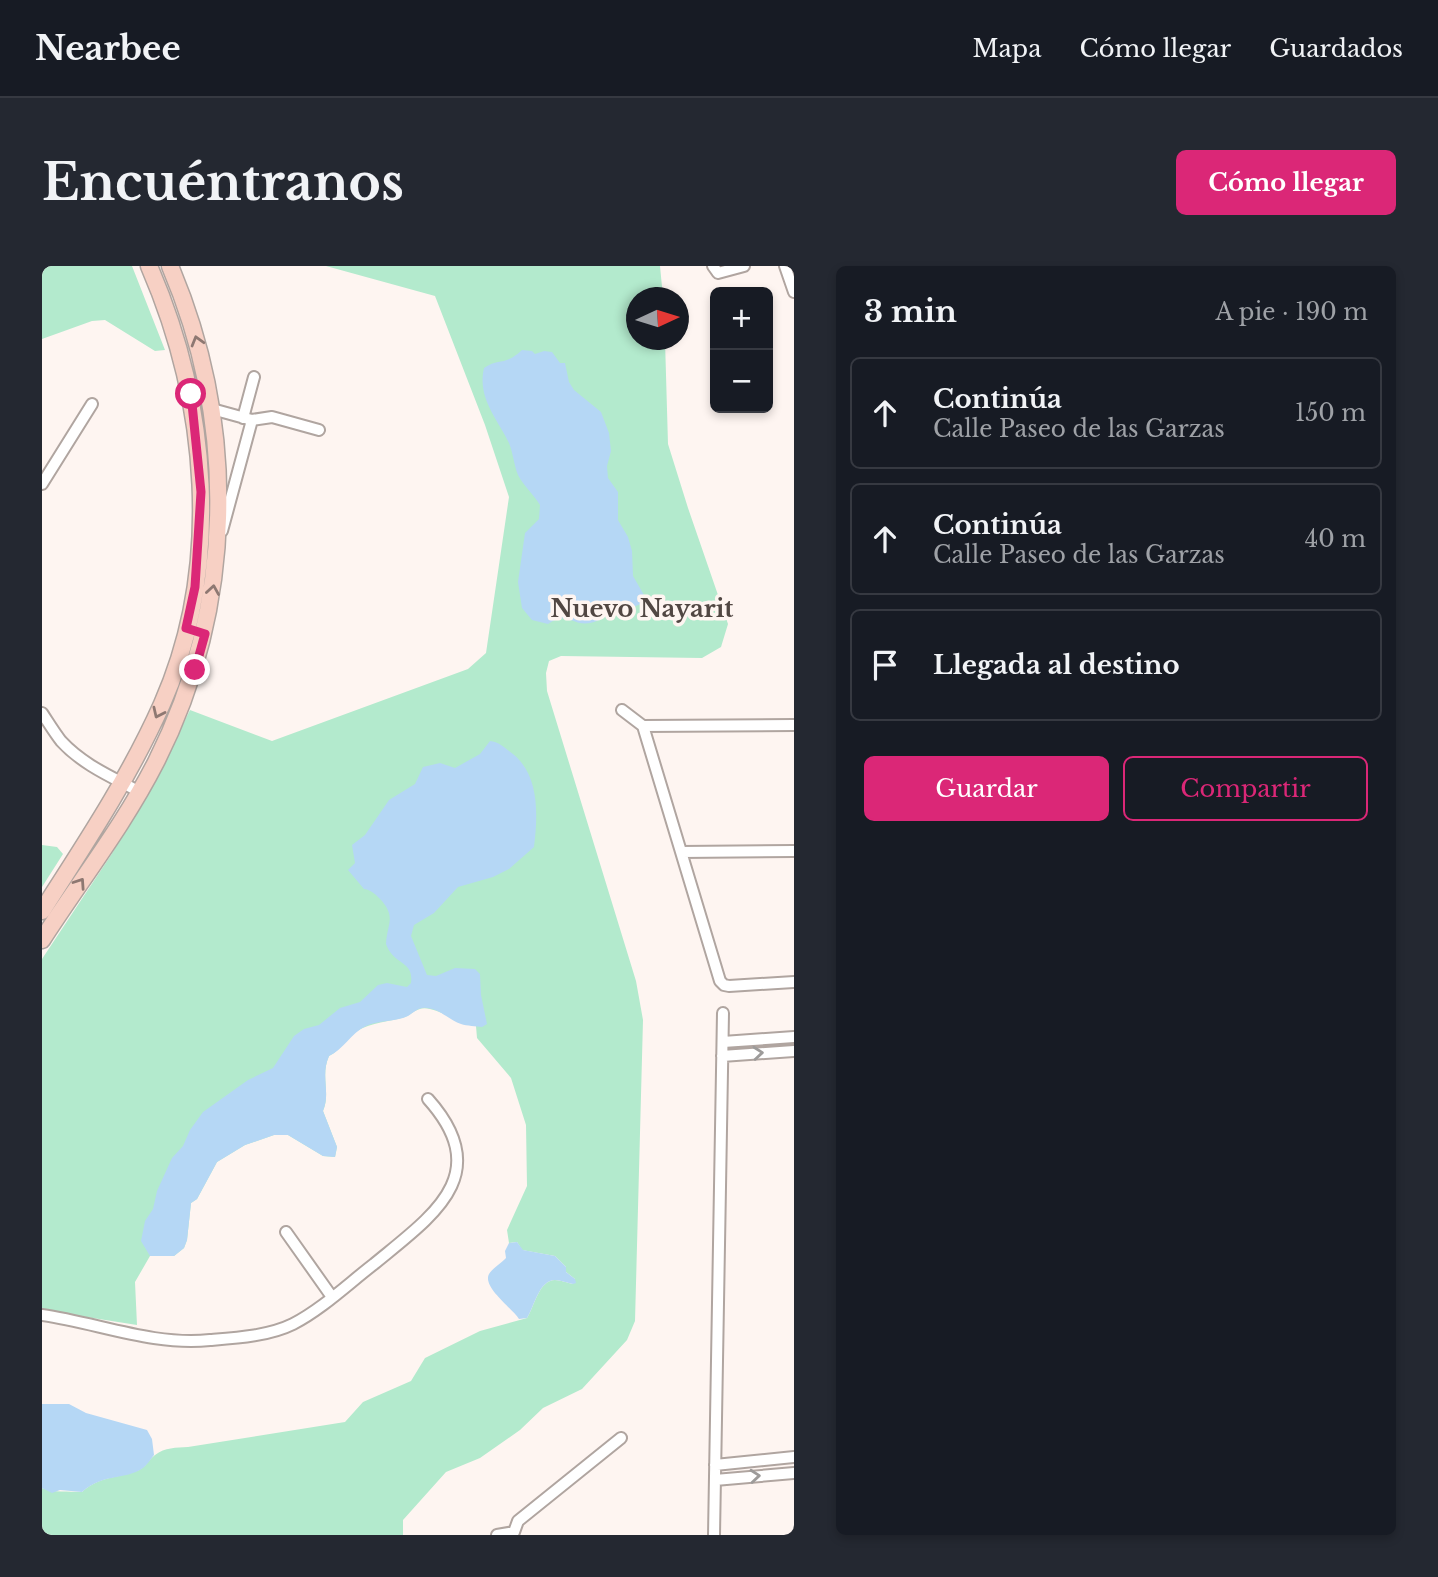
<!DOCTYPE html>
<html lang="es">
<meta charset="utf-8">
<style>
:root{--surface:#171b24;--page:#242831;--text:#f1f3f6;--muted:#9ea1a6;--line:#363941;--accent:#db2777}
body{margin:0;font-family:"Libre Baskerville",serif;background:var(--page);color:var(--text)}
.controls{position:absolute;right:21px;top:21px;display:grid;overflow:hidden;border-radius:10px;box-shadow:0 4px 10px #0003}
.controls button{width:63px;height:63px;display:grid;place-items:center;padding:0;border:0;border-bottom:2px solid var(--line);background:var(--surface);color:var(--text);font:35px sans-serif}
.compass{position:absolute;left:584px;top:21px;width:63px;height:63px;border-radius:50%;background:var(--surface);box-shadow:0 4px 10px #0003;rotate:86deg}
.stop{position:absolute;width:21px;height:21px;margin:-16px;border:5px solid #db2777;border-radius:50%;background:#fff}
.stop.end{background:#db2777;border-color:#fff;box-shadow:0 2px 7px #0008}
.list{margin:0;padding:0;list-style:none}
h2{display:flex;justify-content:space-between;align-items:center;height:91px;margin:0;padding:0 28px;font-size:30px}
h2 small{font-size:23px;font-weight:400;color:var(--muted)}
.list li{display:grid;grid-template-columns:46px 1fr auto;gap:21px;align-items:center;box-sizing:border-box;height:112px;margin:0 14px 14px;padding:0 14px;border:2px solid var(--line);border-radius:10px}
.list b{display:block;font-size:26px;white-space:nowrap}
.list p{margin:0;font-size:23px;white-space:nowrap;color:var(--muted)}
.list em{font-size:23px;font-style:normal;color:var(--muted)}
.actions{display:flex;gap:14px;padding:21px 28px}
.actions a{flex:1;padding:16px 0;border:2px solid var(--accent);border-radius:10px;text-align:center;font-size:24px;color:var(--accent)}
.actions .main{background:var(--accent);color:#fff}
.icon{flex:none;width:38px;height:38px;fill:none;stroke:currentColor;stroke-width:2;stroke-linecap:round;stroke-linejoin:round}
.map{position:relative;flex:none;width:752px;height:1269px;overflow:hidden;border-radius:10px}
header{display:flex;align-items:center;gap:42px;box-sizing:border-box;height:98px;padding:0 35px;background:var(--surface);border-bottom:2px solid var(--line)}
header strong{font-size:33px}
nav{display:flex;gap:38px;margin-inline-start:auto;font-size:24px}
.intro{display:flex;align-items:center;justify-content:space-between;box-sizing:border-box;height:168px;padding:0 42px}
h1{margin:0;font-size:49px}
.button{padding:18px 32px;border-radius:10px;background:var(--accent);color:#fff;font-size:24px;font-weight:700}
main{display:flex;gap:42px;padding:0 42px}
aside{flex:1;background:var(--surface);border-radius:10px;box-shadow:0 4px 10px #0003}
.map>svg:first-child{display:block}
.green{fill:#b3eacd}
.water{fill:#b5d7f5}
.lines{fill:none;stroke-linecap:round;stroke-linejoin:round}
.street-casing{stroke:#b0a5a0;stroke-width:14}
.secondary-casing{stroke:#b0a5a0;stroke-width:19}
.street{stroke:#fff;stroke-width:10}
.secondary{stroke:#f7d0c4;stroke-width:16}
.oneway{stroke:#8e7872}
.oneway2{stroke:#9d9b9a}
.route{stroke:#db2777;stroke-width:9}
.labels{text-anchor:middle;stroke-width:7;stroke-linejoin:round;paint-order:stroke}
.quarter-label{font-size:24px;font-weight:bold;fill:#514743;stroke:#fef5f1}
</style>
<header>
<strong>Nearbee</strong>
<nav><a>Mapa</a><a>Cómo llegar</a><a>Guardados</a></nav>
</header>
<div class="intro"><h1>Encuéntranos</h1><a class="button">Cómo llegar</a></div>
<main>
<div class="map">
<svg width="752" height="1269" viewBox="0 0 752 1269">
<rect width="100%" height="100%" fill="#fef5f1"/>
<path class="green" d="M0 0H90L123 84 113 85 63 54 50 55 0 73Z
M284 0H618L621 31 594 32V74H623L626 178 646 242 686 358 679 381 660 392 519 390 507 395 504 407 505 425 594 715 601 754 593 1055 585 1074 540 1123 501 1142 478 1164 438 1192 404 1206 361 1254V1269H0V1222C12 1227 26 1225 40 1226 59 1209 75 1213 97 1204 105 1200 107 1193 113 1189 123 1181 134 1182 146 1181L303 1156 321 1136 369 1115 383 1092 438 1065 485 1052C492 1041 497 1014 513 1014 518 1014 526 1017 531 1018L533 1013 524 1006V1001L513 990 480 984 475 976 467 977 465 964 485 920 484 859 469 812 435 772 434 760C415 757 405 747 388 743 376 740 372 747 363 751 347 756 330 756 315 765 304 772 298 785 287 790 278 810 289 827 281 845L295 881 293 891 281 890 246 869H232L203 879 175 896 155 933 149 937 145 974 142 982 132 990H108L93 1016 95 1059 0 1044V693L69 589 106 528 148 444 230 475 426 403 444 387 467 231 443 159 393 30Z
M0 579 15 581 21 588 0 621Z"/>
<path class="water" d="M480 84 490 85 493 88 502 85 510 86 518 97H523L527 116 532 124 559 146 567 167 569 185 565 200 566 212 576 226V254L586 271 590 285 591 310 602 329 600 337C592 342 587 341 579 343 568 346 559 355 548 357 529 360 526 344 506 358L490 354 480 342 476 316 483 267 497 253 498 239C492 229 481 219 476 209 472 199 471 187 467 177 455 152 435 132 442 102 458 91 462 101 480 84Z
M448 475C456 476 461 480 467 485 498 506 496 548 492 581L467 603 451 611 416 621 392 647 372 659 369 670 385 709 394 710 413 702 433 703 438 708 439 729 445 758 440 761C434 760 425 760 419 758 407 754 398 743 385 742 376 741 373 746 366 750 353 756 337 754 324 760 309 767 301 784 287 790 278 810 289 826 281 845L295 881 293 891 281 890 246 869H232L203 879 175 896 155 933 149 937 145 974 142 982 132 990H108L99 975 103 955 111 943 115 925 130 892 141 880 148 864 161 846 206 814 231 802 252 770 262 763 277 759 298 742 318 736 336 719 345 717 365 721 369 717C372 694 352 700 344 678 345 658 354 652 340 635 334 629 330 624 322 623L306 604 313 597 310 579 323 569 347 534 373 518 381 501 398 497 413 502 438 488Z
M475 976 481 984 513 990 524 1001V1006L533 1013 534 1017 531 1018C526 1017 518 1014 513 1014 497 1014 492 1041 485 1052L477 1053C470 1042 440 1021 447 1008 450 1003 459 997 464 992L463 985 467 977Z
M0 1138H27L44 1147 105 1164 110 1173 112 1189C109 1193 105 1199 101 1202 82 1215 63 1206 40 1226L18 1224 10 1227 0 1222Z"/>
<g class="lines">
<g class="street-casing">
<path id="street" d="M671 0 676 7 702 0
M743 0 752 26
M170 143 210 154 230 151 277 164
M201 152 212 111
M0 218 50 138
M180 265 210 154
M580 444 601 460 678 715 682 719 687 720 752 716
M0 447C6 456 12 466 19 475 41 499 70 511 98 526
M601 460 752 459
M639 586 752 585
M681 776 752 771
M680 790 752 785
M244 966 290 1031
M0 1049C56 1057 111 1080 168 1074 194 1072 227 1070 251 1058 280 1043 306 1018 332 998 390 950 454 909 386 833
M673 1199 752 1191
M673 1214 752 1207
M472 1266 476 1255 579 1172
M455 1269 472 1266
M672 1269 681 747"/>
</g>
<g class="secondary-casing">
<path id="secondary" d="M0 645C43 578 87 512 120 438 181 300 166 136 107 0
M0 674C38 615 82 559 114 496 193 340 196 160 128 0"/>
</g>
<use href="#street" class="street"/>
<use href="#secondary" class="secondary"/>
</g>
<defs><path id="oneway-chevron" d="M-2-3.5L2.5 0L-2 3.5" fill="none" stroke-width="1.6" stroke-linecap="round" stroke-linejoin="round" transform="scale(1.75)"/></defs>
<g class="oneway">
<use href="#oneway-chevron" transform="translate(155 75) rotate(-106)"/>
<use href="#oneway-chevron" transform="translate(171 324) rotate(-81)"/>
<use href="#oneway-chevron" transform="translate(116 447) rotate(115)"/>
<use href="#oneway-chevron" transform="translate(38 617) rotate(-56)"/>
</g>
<g class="oneway2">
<use href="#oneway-chevron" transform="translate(716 787) rotate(-5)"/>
<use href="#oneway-chevron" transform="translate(713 1210) rotate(-5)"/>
</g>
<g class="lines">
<path class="route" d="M149 128 159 226 153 321 144 362 163 368 153 404"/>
</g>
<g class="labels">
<g class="quarter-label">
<text x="600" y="351">Nuevo Nayarit</text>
</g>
</g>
</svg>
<div class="controls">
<button>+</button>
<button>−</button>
</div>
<svg class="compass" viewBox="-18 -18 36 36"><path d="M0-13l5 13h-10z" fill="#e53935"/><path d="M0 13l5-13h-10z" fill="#9ea1a6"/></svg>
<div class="stop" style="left:149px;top:128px"></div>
<div class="stop end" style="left:153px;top:404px"></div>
</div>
<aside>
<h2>3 min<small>A pie · 190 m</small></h2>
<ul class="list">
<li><svg class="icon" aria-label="ahead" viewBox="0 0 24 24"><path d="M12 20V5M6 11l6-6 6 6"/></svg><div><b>Continúa</b><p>Calle Paseo de las Garzas</p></div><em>150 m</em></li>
<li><svg class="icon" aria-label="ahead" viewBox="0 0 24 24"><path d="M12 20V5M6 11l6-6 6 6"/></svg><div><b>Continúa</b><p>Calle Paseo de las Garzas</p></div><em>40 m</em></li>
<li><svg class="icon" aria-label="arrive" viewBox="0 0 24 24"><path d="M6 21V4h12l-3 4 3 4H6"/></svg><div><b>Llegada al destino</b></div></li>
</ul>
<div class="actions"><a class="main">Guardar</a><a>Compartir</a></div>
</aside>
</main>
